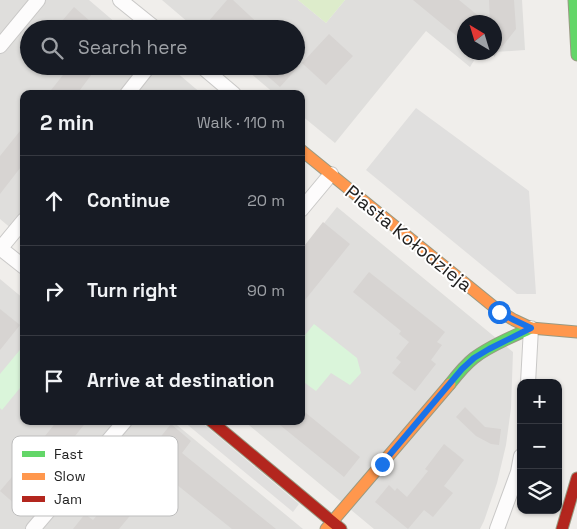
<!DOCTYPE html>
<meta charset="utf-8">
<style>
:root{--surface:#171b24;--page:#20242c;--text:#f1f3f6;--muted:#9ea1a6;--line:#363941}
body{margin:0;font-family:"Space Grotesk",sans-serif;background:var(--page);color:var(--text)}
.controls{position:absolute;right:15px;bottom:15px;display:grid;overflow:hidden;border-radius:10px;box-shadow:0 1px 4px #0004}
.controls button{width:45px;height:45px;display:grid;place-items:center;padding:0;border:0;border-bottom:1px solid var(--line);background:var(--surface);color:var(--text);font:25px sans-serif}
.compass{position:absolute;left:457px;top:15px;width:45px;height:45px;border-radius:50%;background:var(--surface);box-shadow:0 1px 4px #0004;rotate:322deg}
.stop{position:absolute;width:15px;height:15px;margin:-11px;border:4px solid #1a73e8;border-radius:50%;background:#fff}
.stop.end{background:#1a73e8;border-color:#fff;box-shadow:0 1px 5px #0008}
.list{margin:0;padding:0;list-style:none}
h2{display:flex;justify-content:space-between;align-items:center;height:65px;margin:0;padding:0 20px;font-size:21px}
h2 small{font-size:16px;font-weight:400;color:var(--muted)}
.list li{display:grid;grid-template-columns:32px 1fr auto;gap:15px;align-items:center;box-sizing:border-box;height:90px;padding:0 20px;border-top:1px solid var(--line)}
.list b{display:block;font-size:19px;white-space:nowrap}
.list em{font-size:16px;font-style:normal;color:var(--muted)}
.icon{flex:none;width:28px;height:28px;fill:none;stroke:currentColor;stroke-width:2;stroke-linecap:round;stroke-linejoin:round}
.map{position:relative;flex:none;width:577px;height:529px;overflow:hidden}
.search{position:absolute;background:var(--surface);box-shadow:0 1px 4px #0004;left:20px;top:20px;width:285px;height:55px;display:flex;align-items:center;gap:12px;box-sizing:border-box;padding:0 18px;border-radius:28px;color:var(--muted);font-size:19px}
.panel{position:absolute;background:var(--surface);box-shadow:0 1px 4px #0004;left:20px;top:90px;width:285px;height:335px;border-radius:10px}
.map>svg:first-child{display:block}
.residential{fill:#dfdedc}
.grass{fill:#ddeccb}
.park{fill:#daf5da}
.parking{fill:#e0dfde}
.building{fill:#d7d4d2}
.lines{fill:none;stroke-linecap:round;stroke-linejoin:round}
.street-casing{stroke:#c9c8c7;stroke-width:16}
.fast-casing{stroke:#999a82;stroke-width:13}
.slow-casing{stroke:#999a82;stroke-width:13}
.jam-casing{stroke:#999a82;stroke-width:13}
.street{stroke:#fdfcfc;stroke-width:14}
.fast{stroke:#63d668;stroke-width:11}
.slow{stroke:#ff974d;stroke-width:11}
.jam{stroke:#b3261e;stroke-width:11}
.route{stroke:#1a73e8;stroke-width:6}
.labels{text-anchor:middle;stroke-width:4;stroke-linejoin:round;paint-order:stroke}
.street-label{font-size:19px;fill:#222;stroke:#fff}
.key{fill:#fff;stroke:#bdbdbd;stroke-width:1}
.key-label{font-size:14px;fill:#222}
</style>
<div class="map">
<svg width="577" height="529" viewBox="0 0 577 529">
<rect width="100%" height="100%" fill="#f0eeeb"/>
<path class="residential" d="M0 0H89L123 29H29V66H169L202 94H24V239L0 219Z
M162 0H298L326 23 345 0H522L525 50 495 52 494 22H464V52L491 53 478 54 470 67 426 31 335 143 301 115V94H275L242 66H296V29H196Z
M337 207 513 352 511 408 506 445 497 483 484 521 480 529H374L244 421H301V252Z
M0 279 24 299V421H172L303 529H0Z"/>
<path class="grass" d="M298 0H345L326 23Z"/>
<path class="park" d="M314 324 357 358 361 373 350 385 331 373 316 391 301 380V340Z
M24 345V383L2 410 0 408V374Z"/>
<path class="parking" d="M416 108 529 191 536 294H517L366 170Z
M183 421H200L299 504 293 512Z"/>
<path class="building" d="M227 0H233L264 29H215L208 22Z
M413 0H459L486 22H464V42Z
M489 0H514L516 29 494 57V22H490Z
M74 7 99 29H55Z
M329 34 353 56 326 85 302 63Z
M70 66H98L77 94H48Z
M256 66H299L280 87Z
M24 126V163L0 194V156Z
M323 222 350 244 301 305V250Z
M369 272 445 332 437 342 442 345 431 360 436 364 415 391 392 373 401 362 396 358 409 342 399 334 401 331 353 292Z
M0 309 20 325 0 350Z
M465 407 485 427 501 429 499 445 491 444 476 436 456 417Z
M301 409 360 457 344 477 275 421H301Z
M57 421H87L51 466 16 505 0 491 34 451H33Z
M171 424 191 441 182 453 276 529H232L166 476 158 482 119 529H73L85 514 93 520 116 493 108 486 125 465 133 471Z
M444 444 464 460 444 486 453 493 433 517 424 510 408 529 375 502 389 485 395 491 397 488 407 497 428 471 425 469Z"/>
<g class="lines">
<g class="street-casing">
<path id="street" d="M120 0 156 29
M0 46 38 0
M201 66 234 94
M127 94 149 66
M301 210 331 174
M0 248 24 267
M0 249 24 220
M528 383 531 328
M33 529 125 421
M497 529 518 472 521 456"/>
</g>
<g class="fast-casing">
<path id="fast" d="M574 0 577 55
M450 384C457 375 465 365 474 358 491 345 512 337 531 328"/>
</g>
<g class="slow-casing">
<path id="slow" d="M301 150 499 311 514 320 531 328 577 332
M326 529 450 384"/>
</g>
<g class="jam-casing">
<path id="jam" d="M211 421 341 529
M562 529 577 478"/>
</g>
<use href="#street" class="street"/>
<use href="#fast" class="fast"/>
<use href="#slow" class="slow"/>
<use href="#jam" class="jam"/>
</g>
<g class="lines">
<path class="route" d="M382 464 462 369 474 358 489 349 531 328 514 320 499 312"/>
</g>
<g class="labels">
<g class="street-label">
<text transform="translate(409 238) rotate(39)" y="7">Piasta Kołodzieja</text>
</g>
</g>
<rect x="12" y="436" width="166" height="80" rx="8" class="key"/>
<rect x="22" y="451" width="23" height="6" fill="#63d668"/>
<rect x="22" y="473" width="23" height="7" fill="#ff974d"/>
<rect x="22" y="496" width="23" height="6" fill="#b3261e"/>
<g class="key-label">
<text x="54" y="459">Fast</text>
<text x="54" y="481">Slow</text>
<text x="54" y="504">Jam</text>
</g>
</svg>
<div class="controls">
<button>+</button>
<button>−</button>
<button><svg class="icon" aria-label="layers" viewBox="0 0 24 24"><path d="M12 4l9 5-9 5-9-5zM3 14l9 5 9-5"/></svg></button>
</div>
<svg class="compass" viewBox="-18 -18 36 36"><path d="M0-13l5 13h-10z" fill="#e53935"/><path d="M0 13l5-13h-10z" fill="#9ea1a6"/></svg>
<div class="stop" style="left:499px;top:312px"></div>
<div class="stop end" style="left:382px;top:464px"></div>
<div class="search"><svg class="icon" aria-label="search" viewBox="0 0 24 24"><circle cx="10" cy="10" r="6"/><path d="M15 15l6 6"/></svg>Search here</div>
<section class="panel">
<h2>2 min<small>Walk · 110 m</small></h2>
<ul class="list">
<li><svg class="icon" aria-label="ahead" viewBox="0 0 24 24"><path d="M12 20V5M6 11l6-6 6 6"/></svg><div><b>Continue</b></div><em>20 m</em></li>
<li><svg class="icon" aria-label="right" viewBox="0 0 24 24"><path d="M7 20v-9h11M14 6l5 5-5 5"/></svg><div><b>Turn right</b></div><em>90 m</em></li>
<li><svg class="icon" aria-label="arrive" viewBox="0 0 24 24"><path d="M6 21V4h12l-3 4 3 4H6"/></svg><div><b>Arrive at destination</b></div></li>
</ul>
</section>
</div>
